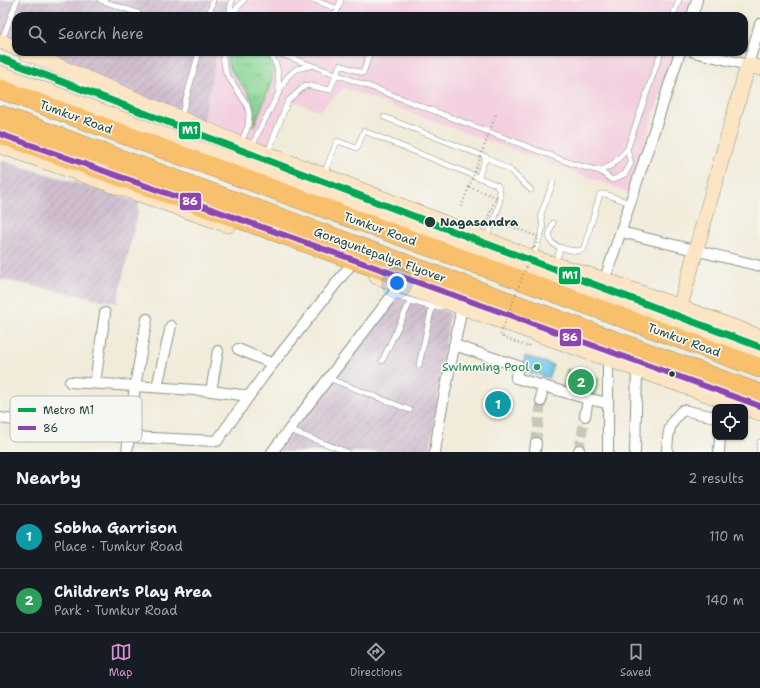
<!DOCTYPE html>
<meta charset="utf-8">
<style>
:root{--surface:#171b24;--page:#242831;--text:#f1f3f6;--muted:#9ea1a6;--line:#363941;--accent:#d690ce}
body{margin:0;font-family:"Shantell Sans",sans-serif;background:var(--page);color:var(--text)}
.controls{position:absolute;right:12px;bottom:12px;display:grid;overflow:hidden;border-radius:8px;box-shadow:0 1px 3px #0004}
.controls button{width:36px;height:36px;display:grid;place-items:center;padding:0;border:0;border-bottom:1px solid var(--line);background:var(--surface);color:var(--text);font:20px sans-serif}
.you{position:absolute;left:397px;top:283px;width:14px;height:14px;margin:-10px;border:3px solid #fff;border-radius:50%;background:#1a73e8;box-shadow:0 0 0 6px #1a73e833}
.badge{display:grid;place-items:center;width:26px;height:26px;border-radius:50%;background:var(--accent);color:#fff;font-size:13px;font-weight:700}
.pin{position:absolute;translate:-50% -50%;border:2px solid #fff;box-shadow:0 1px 4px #0006}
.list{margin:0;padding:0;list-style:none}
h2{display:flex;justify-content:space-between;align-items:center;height:52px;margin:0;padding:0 16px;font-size:17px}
h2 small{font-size:13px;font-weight:400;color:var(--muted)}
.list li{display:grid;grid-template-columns:26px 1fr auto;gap:12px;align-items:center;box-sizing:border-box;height:64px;padding:0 16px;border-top:1px solid var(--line)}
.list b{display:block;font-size:15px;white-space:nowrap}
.list p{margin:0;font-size:13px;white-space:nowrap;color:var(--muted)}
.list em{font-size:13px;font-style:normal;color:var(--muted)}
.icon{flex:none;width:22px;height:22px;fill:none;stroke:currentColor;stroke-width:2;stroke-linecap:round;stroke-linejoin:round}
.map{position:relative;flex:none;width:760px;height:452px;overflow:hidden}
.search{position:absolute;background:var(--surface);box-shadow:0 1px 3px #0004;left:12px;right:12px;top:12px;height:44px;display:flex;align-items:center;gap:10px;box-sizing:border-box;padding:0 14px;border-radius:12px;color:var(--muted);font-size:15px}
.sheet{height:180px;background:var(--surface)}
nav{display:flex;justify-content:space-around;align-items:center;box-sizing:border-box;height:56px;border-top:1px solid var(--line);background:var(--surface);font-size:11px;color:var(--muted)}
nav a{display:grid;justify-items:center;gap:2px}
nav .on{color:var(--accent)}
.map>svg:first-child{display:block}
.built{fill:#f3cfdf}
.industrial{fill:url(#industrial-furrows)}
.grass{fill:url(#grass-tufts);stroke:#548a64}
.water{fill:#6ac4e7;stroke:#44808e}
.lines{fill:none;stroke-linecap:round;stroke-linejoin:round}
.street-tunnel{stroke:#c7c8b8;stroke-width:10;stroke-dasharray:10 5;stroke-linecap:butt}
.lane-casing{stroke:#889486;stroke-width:6}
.street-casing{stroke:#889486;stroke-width:12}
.secondary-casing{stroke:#889486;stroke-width:16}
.highway-casing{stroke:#889486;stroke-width:20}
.path{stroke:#889486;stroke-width:2;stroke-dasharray:1 3;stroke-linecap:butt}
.lane{stroke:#fff;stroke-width:5}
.street{stroke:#fff;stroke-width:10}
.secondary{stroke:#fce5c4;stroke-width:15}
.highway{stroke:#f8bf6c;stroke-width:19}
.path-bridge{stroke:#889486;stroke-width:2;stroke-dasharray:1 3;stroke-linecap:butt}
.bus-1-casing{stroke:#f6f6f2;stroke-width:9}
.bus-1{stroke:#8e44ad;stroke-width:6}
.metro-1-casing{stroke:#f6f6f2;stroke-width:10}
.metro-1{stroke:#00a651;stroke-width:7}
.stop-dot{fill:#1f3d34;stroke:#f6f6f2;stroke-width:1.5}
.leisure-dot{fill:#2e9e5b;stroke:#f6f6f2;stroke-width:1.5}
.labels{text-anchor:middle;stroke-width:3.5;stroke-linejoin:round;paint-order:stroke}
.street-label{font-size:12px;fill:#1f3d34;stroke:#f6f6f2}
.stop-label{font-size:12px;font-weight:bold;fill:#1f3d34;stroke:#f6f6f2;text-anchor:start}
.leisure-label{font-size:12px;fill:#27864d;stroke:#f6f6f2;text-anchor:end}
.key{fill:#f6f6f2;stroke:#b6beb9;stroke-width:1}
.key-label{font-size:11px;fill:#1f3d34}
.line-badge{stroke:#f6f6f2;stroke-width:1.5}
.badge-label{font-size:11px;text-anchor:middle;font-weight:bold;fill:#fff}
</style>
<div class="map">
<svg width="760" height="452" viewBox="0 0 760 452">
<defs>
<pattern id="industrial-furrows" width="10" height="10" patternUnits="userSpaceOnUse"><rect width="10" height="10" fill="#cfbdce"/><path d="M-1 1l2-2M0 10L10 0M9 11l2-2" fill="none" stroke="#b1a3b2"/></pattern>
<pattern id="grass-tufts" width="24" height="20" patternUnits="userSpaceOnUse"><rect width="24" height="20" fill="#88d695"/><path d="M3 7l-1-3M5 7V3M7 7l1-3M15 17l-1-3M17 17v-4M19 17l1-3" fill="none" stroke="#6faf7a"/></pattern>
</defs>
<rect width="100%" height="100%" fill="#f6f6f2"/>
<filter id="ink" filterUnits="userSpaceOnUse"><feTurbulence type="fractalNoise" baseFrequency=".025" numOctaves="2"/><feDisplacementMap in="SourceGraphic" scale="8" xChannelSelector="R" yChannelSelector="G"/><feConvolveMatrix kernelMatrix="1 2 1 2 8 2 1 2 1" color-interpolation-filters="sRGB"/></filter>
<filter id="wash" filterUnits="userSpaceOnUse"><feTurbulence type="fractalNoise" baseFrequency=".012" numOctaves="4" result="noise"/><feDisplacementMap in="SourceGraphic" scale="16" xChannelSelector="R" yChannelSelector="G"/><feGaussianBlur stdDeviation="0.9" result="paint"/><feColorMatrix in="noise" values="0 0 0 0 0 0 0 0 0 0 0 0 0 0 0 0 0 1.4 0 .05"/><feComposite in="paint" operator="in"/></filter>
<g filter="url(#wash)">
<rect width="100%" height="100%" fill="#f1ebd9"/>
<path class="built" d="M229 0H693L687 16H225Z
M217 52H675L628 192 344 88 319 111 288 99 269 146 203 122Z"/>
<path class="industrial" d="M0 0H229L225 16H16V48L0 42Z
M26 52H217L203 122Z
M0 160 140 202 117 303 0 279Z
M397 295 450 313 430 452H278Z"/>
<path class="grass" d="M229 52C237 52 254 50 261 52 272 56 274 70 272 80L254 127C255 116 255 106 250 96 243 83 222 68 229 52Z
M567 369 599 379 594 397 564 385Z"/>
<path class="water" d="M525 356 553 365 549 378 522 370Z"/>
</g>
<g filter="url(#ink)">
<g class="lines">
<path class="street-tunnel" d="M536 443 541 401
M579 450 585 416"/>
<g class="lane-casing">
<path id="lane" d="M100 0 138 13
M314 0 338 9
M209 16 213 0
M229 16 232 0
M230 16 244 0
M335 16 341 0
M673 16 679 0
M2 40 17 0
M222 52 226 73 247 105 249 114 248 126 234 160
M267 52C280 61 278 79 279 93
M275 52 379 90 573 164 600 171 612 180 625 174 631 163 627 150
M181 117 199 52
M384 117 486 157 478 178
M268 152 288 101 306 85 330 90 340 65 363 73 370 52
M486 157 511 171 531 190
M246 165 257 135 287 77 296 69 310 66
M600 171 612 165 627 150 661 52
M324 174 337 141 357 148 364 131 497 185C506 198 492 224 487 237
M553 223C551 228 548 234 550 239 552 248 574 252 582 250L584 248 600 194H605L630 203
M533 257 543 228 541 214 553 183
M555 263 561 247
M392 295 432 307H442L445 305
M382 361 411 300
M419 365 432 307
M328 378 410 410
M289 430 347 452
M759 452 760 442"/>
</g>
<g class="street-casing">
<path id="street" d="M692 16 697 0
M694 52 748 65 760 24
M621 232 760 266
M599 297 680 52
M147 319 135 386 211 391 249 396
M454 345 518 366 516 378 588 399 608 403
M238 349 273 364
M70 382 135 386 127 452
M95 383 105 313
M157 387 171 326
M211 391 218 351
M541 401 542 385
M585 416 588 399
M0 418 129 437 217 441 264 375 349 267
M272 452 400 285
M435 452 440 417 460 317 461 306
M535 452 536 443
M579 452V450
M608 452V359
M635 452 637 369
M667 452C668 433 668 423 683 410L715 417
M719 452 720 437"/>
</g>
<g class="secondary-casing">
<path id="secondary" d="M0 41 16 48
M25 52 240 144 323 175 533 258 605 280 680 307 760 337
M0 73 201 149 514 263 599 297 760 356
M0 146 228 225
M377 277 743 407
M680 307 748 65 760 68
M745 408 760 413"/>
</g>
<g class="highway-casing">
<path id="highway" d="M0 89 760 368
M0 115 760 394
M0 134 394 274"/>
</g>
<path class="path" d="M461 207 469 187
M503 337 528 347 530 343"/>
<use href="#lane" class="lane"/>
<use href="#street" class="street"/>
<use href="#secondary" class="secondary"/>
<use href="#highway" class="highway"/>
<path class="path-bridge" d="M469 187 496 197 488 218 539 237 535 247 534 246 500 336 503 337
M469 187 497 112"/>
<g class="bus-1-casing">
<path id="bus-1" d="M0 134 512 316 760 406"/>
</g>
<use href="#bus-1" class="bus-1"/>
<g class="metro-1-casing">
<path id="metro-1" d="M0 58 429 222 760 347"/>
</g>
<use href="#metro-1" class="metro-1"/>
</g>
</g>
<g class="stop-dot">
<circle cx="430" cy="222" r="6"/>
<circle cx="672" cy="374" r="3.5"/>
</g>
<circle class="leisure-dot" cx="537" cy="367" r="4"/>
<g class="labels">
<g class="street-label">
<text transform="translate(76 117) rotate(20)" y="4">Tumkur Road</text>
<text transform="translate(380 229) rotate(20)" y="4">Tumkur Road</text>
<text transform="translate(380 255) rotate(20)" y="4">Goraguntepalya Flyover</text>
<text transform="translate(684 340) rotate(20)" y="4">Tumkur Road</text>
</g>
<g class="stop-label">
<text x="440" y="226">Nagasandra</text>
</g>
<g class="leisure-label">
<text x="529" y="371">Swimming Pool</text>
</g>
</g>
<rect x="10" y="396" width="132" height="46" rx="6" class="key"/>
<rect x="18" y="408" width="18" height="4" fill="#00a651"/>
<rect x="18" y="426" width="18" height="4" fill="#8e44ad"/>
<g class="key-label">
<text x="43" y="414">Metro M1</text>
<text x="43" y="432">86</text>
</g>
<g class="line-badge">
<rect x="178" y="121" width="23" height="19" rx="4" fill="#00a651"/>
<rect x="179" y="192" width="23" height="19" rx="4" fill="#8e44ad"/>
<rect x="558" y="266" width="23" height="19" rx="4" fill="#00a651"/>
<rect x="559" y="328" width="23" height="19" rx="4" fill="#8e44ad"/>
</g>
<g class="badge-label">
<text x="190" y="134">M1</text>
<text x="190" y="205">86</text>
<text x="570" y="279">M1</text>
<text x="570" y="341">86</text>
</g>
</svg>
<div class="controls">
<button><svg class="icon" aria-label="locate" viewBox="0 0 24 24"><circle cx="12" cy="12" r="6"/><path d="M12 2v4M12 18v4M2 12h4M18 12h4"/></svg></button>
</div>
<div class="you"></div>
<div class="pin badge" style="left:498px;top:404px;background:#0f9aa8">1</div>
<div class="pin badge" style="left:581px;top:382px;background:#2e9e5b">2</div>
<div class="search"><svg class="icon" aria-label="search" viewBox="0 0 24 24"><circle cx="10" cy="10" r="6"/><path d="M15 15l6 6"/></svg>Search here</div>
</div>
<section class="sheet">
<h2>Nearby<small>2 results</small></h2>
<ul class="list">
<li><span class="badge" style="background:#0f9aa8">1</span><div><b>Sobha Garrison</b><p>Place · Tumkur Road</p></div><em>110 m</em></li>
<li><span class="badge" style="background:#2e9e5b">2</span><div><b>Children's Play Area</b><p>Park · Tumkur Road</p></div><em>140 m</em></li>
</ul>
</section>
<nav>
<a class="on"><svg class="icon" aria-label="map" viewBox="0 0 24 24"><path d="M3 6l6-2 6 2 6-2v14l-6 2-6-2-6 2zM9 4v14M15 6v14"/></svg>Map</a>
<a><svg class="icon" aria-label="directions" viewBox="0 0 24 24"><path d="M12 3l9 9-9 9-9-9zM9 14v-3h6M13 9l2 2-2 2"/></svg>Directions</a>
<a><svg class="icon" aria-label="saved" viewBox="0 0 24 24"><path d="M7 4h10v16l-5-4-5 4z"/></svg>Saved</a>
</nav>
